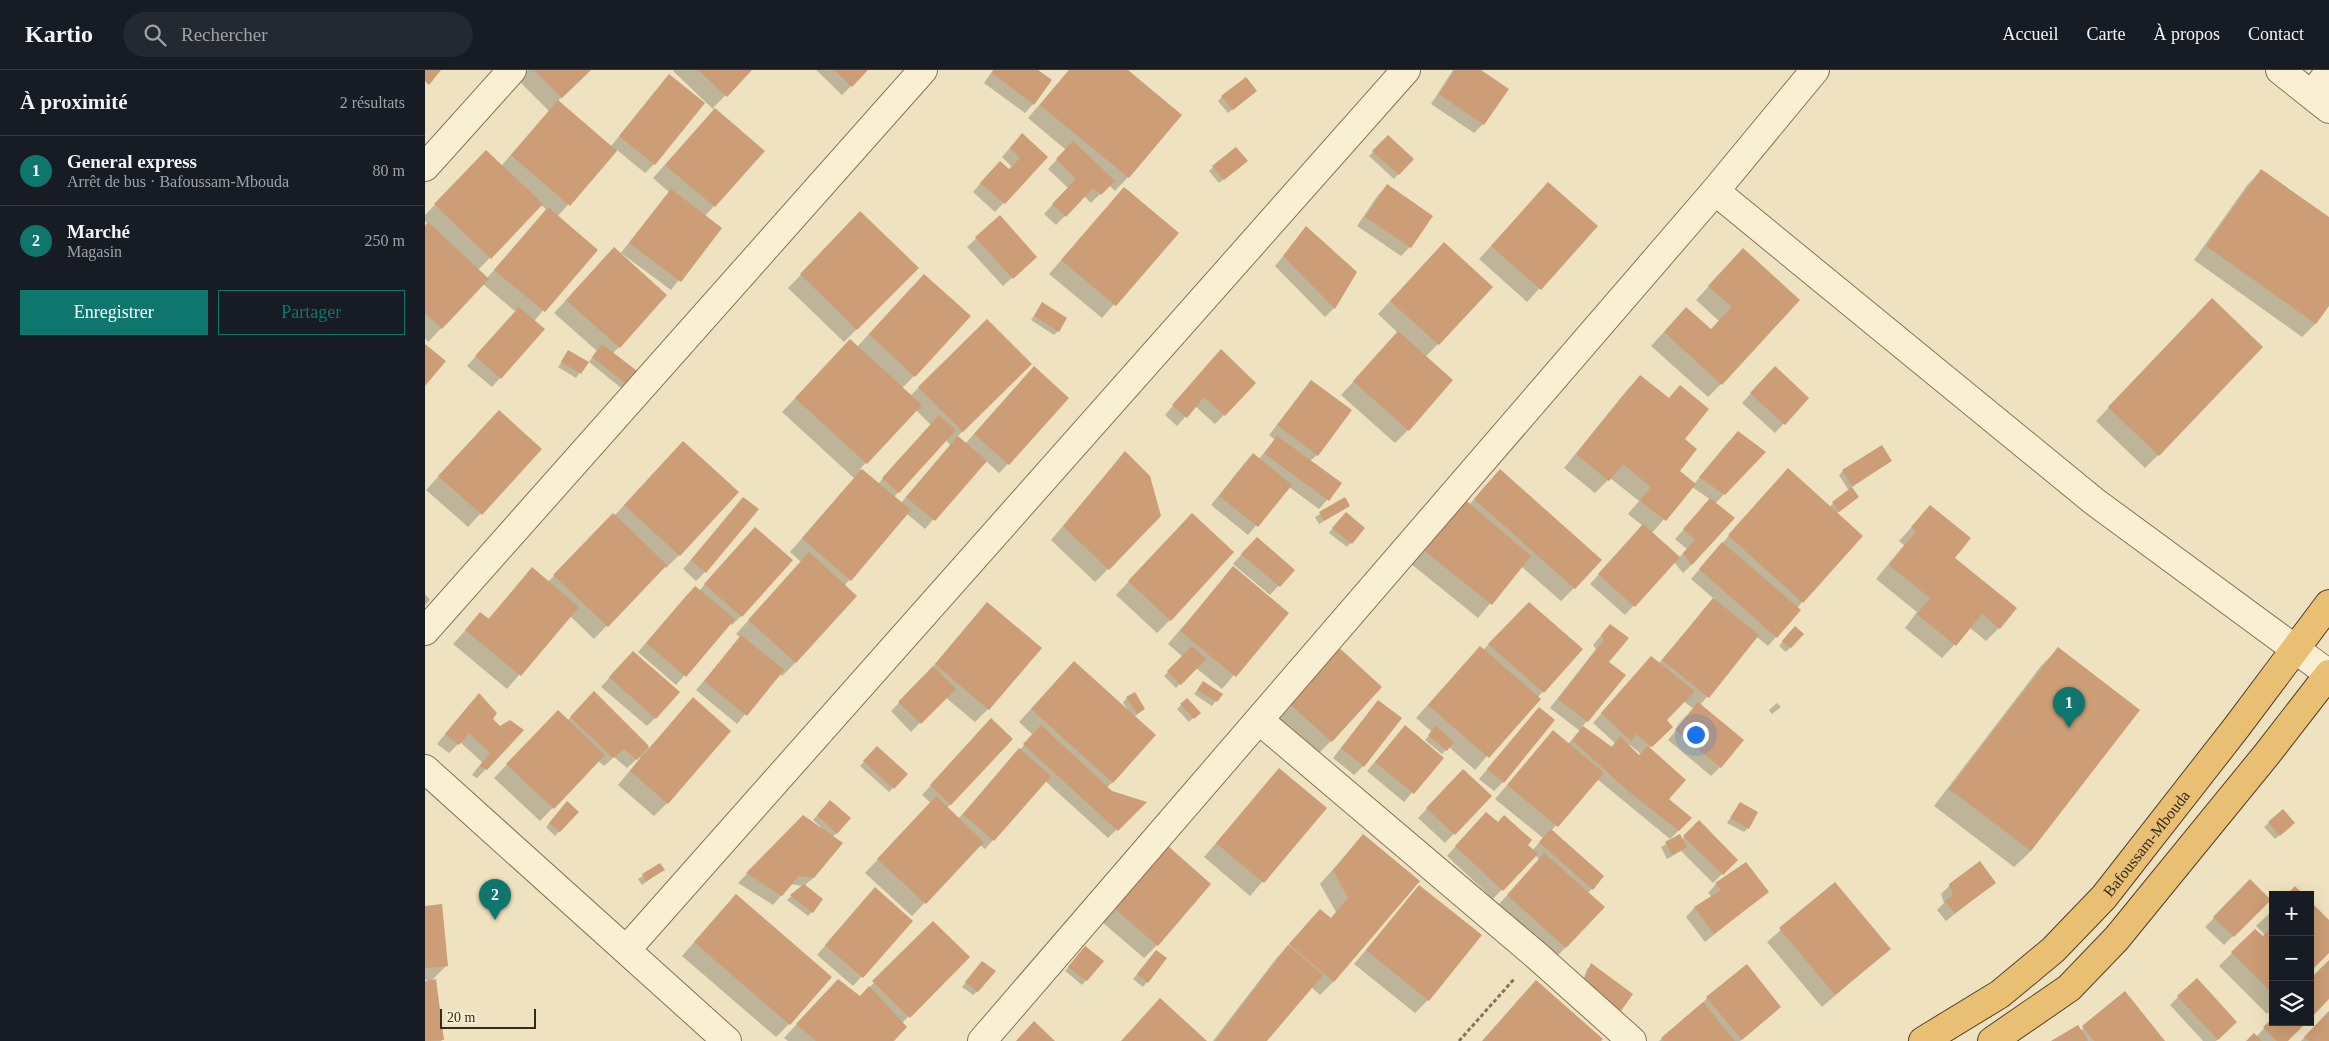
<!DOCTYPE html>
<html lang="fr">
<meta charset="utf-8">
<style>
:root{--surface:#171b24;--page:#242831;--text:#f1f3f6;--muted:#9ea1a6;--line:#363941;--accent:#0f766e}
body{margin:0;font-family:Georgia,serif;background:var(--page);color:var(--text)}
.controls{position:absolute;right:15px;bottom:15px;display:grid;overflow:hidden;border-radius:0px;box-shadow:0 5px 20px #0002}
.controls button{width:45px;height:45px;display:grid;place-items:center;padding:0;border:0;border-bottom:1px solid var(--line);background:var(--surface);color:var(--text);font:25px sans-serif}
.scale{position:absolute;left:15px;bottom:12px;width:96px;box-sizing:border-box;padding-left:5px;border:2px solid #362a1d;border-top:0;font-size:14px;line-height:18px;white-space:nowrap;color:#362a1d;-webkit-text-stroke:4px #f5ecd0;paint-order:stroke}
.you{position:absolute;left:1270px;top:664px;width:18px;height:18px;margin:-12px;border:4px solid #fff;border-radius:50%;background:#1a73e8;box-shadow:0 0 0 8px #1a73e833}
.badge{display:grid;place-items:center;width:32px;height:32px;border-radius:50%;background:var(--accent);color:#fff;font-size:16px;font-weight:700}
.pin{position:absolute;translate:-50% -41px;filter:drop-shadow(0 1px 2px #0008)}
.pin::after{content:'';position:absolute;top:26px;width:18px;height:15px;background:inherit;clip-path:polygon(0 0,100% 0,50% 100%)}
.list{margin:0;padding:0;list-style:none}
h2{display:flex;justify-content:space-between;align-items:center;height:65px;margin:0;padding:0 20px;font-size:21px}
h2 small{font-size:16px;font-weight:400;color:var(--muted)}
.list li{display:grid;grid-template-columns:32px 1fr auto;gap:15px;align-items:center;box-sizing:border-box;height:70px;padding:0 20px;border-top:1px solid var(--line)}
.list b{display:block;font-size:19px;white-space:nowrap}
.list p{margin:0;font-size:16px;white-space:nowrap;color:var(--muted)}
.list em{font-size:16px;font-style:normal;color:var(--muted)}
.actions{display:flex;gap:10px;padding:15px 20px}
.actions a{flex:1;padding:11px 0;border:1px solid var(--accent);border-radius:0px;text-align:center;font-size:18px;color:var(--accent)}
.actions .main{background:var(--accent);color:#fff}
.icon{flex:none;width:28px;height:28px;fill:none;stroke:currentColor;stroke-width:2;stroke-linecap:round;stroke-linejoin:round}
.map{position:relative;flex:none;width:1904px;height:971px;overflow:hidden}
header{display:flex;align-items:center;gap:30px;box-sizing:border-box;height:70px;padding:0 25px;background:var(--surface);border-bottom:1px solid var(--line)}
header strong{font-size:24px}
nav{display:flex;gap:28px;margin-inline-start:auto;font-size:18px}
.search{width:350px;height:45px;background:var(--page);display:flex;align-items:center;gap:12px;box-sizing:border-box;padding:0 18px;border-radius:28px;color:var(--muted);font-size:19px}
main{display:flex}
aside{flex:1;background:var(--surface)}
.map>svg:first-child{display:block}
.shadow{fill:#0003;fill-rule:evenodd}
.building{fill:#cc9d76}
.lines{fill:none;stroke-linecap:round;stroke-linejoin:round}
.minor-casing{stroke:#877358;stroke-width:30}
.tertiary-casing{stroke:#877358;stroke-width:30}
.trunk-casing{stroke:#54412c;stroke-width:30}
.path{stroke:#877358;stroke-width:3;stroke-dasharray:4 2.5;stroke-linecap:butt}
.minor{stroke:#f9efd3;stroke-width:28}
.tertiary{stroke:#f9efd3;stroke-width:28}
.trunk{stroke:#e8bf73;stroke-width:28}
.labels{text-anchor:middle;stroke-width:4;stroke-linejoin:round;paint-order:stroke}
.street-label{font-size:16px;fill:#362a1d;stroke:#f5ecd0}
</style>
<header>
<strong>Kartio</strong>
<div class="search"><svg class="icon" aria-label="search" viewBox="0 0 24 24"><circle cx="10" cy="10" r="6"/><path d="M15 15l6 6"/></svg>Rechercher</div>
<nav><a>Accueil</a><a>Carte</a><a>À propos</a><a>Contact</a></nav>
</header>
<main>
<aside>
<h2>À proximité<small>2 résultats</small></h2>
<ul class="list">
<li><span class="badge">1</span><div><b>General express</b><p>Arrêt de bus · Bafoussam-Mbouda</p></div><em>80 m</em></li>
<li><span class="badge">2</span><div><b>Marché</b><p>Magasin</p></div><em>250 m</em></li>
</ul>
<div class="actions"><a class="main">Enregistrer</a><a>Partager</a></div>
</aside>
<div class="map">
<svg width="1904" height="971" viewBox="0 0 1904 971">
<rect width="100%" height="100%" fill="#eee2c0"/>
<path class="shadow" d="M103 0H164L133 31 186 76 236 15 229 94 220 103 192 80 132 147 171 180 109 251 75 308 67 317 42 296 91 242 58 214 3 272 0 268V157L3 154 0 151V145L48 95 76 96 124 41 93 10ZM116 135 122 140 62 208 53 200Z
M249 0H325L288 38 338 81 280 146 295 158 246 220 196 183 195 185 194 277 187 284 214 305 200 321 164 292 172 281 129 243 176 192 195 184 244 122 228 108 289 40 248 1Z
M391 0H442L417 25Z
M568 0H611L608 34 600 43 559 13Z
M644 0H701L703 107 690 121 684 115 666 133 659 126 631 155 619 144 643 118 623 99 641 80 603 48Z
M1028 0H1054L1058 54 1049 63 1006 34Z
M826 25 803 43 793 31 797 27Z
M963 67 987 89 969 109 944 86Z
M588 74 621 87 570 142 548 122 566 101 584 100 587 97 577 87Z
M817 95 794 113 784 101 788 97Z
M1836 101 1904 149V234L1890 254 1877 267 1769 190 1823 114Z
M1123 113 1171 156 1102 232 1054 189Z
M962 116 1006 146 985 177 976 186 932 156 953 125Z
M700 118 752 163 677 248 624 204Z
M436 143 492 198 419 272 363 218Z
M574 147 601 195 578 216 542 177Z
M881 158 930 202 909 238 900 247 850 196Z
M1318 180 1296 314 1283 327 1226 276 1248 252 1285 261 1294 251 1271 230Z
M1006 187 1013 274 1000 287 983 360 970 373 916 325 973 263 953 244Z
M486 218 489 306 477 318 485 326 562 251 605 294 532 367 540 374 600 307 583 394 574 403 560 390 500 459 482 444 419 516 430 526 370 593 357 606 354 603 312 654 271 620 316 568 311 564 376 492 365 482 429 408 357 342 412 284 432 277ZM491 340 506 355 453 414 435 399ZM521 370 525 375 476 433 469 427Z
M617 234 633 261 629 265 606 250Z
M1774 243 1733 385 1720 398 1671 351Z
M143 282 162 292 151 308 133 297Z
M788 289 830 313 790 354 770 336 752 356 740 345Z
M1215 307 1243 329 1255 317 1258 369 1253 401 1269 414 1304 371 1299 424 1290 434 1267 494 1258 503 1249 492 1200 545 1165 514 1218 456 1203 444 1214 431 1185 408 1170 423 1139 398 1202 320ZM1267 417 1286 430 1250 469 1262 479 1254 488 1227 463Z
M1341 307 1382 328 1350 363 1317 333Z
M886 311 892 385 885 391 916 414 894 439 864 417 823 465 786 435 819 394 828 385 833 390 850 370 844 365Z
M61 355 115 379 43 457 1 420Z
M700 383 683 499 670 512 626 470Z
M245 386 312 422 254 485 241 498 239 496 169 569 145 546 82 619 28 574 55 544 63 549 107 499 123 512 174 458 189 446Z
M1466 391 1426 418 1433 427 1411 444 1377 532 1351 567 1343 576 1332 567 1275 635 1295 697 1286 706 1243 670 1269 639 1258 631 1240 650 1246 657 1224 678 1243 729 1266 748 1245 769 1172 709 1126 761 1178 807 1163 823 1141 877 1132 886 1074 834 1115 790 1110 785 1068 829 1022 786 1053 752 1101 775 1107 781 1118 768 1070 729 1128 662 1143 674 1155 661 1125 638 1171 579 1168 575 1185 555 1183 593 1162 651 1157 657 1185 678 1190 673 1168 653 1217 597 1233 594 1289 529 1266 509 1350 413 1404 437 1424 421 1414 405 1418 401ZM1205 675 1216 684 1214 686 1203 676Z
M1062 414 1149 518 1136 531 1096 496 1053 548 980 489 1044 435Z
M920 429 923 436 894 454 890 447Z
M1505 437 1528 488 1574 558 1561 571 1545 558 1517 588 1480 558 1492 542 1451 509 1479 475 1474 471Z
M310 438 280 502 271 511 258 499Z
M917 447 938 458 922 477 904 463Z
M754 458 745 550 732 563 691 525Z
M321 467 366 490 316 546 307 555 305 553 251 615 213 582 261 526 270 517 274 521Z
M823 477 868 500 845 525 808 494Z
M808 498 862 543 797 619 771 598 751 618 739 606 758 587 743 574Z
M0 524 5 530 0 535Z
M562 534 563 639 550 652 520 627 486 662 466 641 498 608Z
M1104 534 1157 579 1112 628 1050 700 1024 677 1017 684 1000 670 1007 662 991 648 1042 591 1058 580Z
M1366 561 1377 564 1361 582 1354 576Z
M1633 579 1606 781 1589 797 1509 736 1616 596Z
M896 587 906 671 893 684 846 642Z
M199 591 230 648 222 656 176 617Z
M636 606 703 641 698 632 702 628 719 639 709 647 688 712 681 718 686 722 719 732 683 768 620 711 568 770 560 779 555 775 487 846 440 803 506 733 497 725 558 659 587 669 522 738 533 749 608 665 594 652Z
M778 613 796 624 787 636 769 624Z
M169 623 224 678 268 629 242 733 229 746 193 715 215 688 214 687 202 698 189 687 179 696 173 691 115 751 69 708 120 655 142 651Z
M762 629 774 642 764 652 752 639Z
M953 631 938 696 929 705 908 688Z
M1352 633 1356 637 1347 644 1344 640Z
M45 634 75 658 61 699 52 708 47 705 57 692 35 672 24 683 12 674Z
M1114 638 1078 712 1069 721 1054 709Z
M972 666 1017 688 979 732 942 701Z
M452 678 481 704 464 722 435 696Z
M854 700 901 739 825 826 779 787Z
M1038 701 1065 726 1020 773 993 748Z
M1315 734 1323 758 1319 762 1302 753Z
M401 736 412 763 407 767 388 808 379 816 387 842 383 846 362 830 377 816 366 814 348 835 313 813 378 746 395 758 396 757 388 750Z
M138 737 152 742 130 766 121 757Z
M1858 741 1864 757 1850 769 1839 757Z
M1274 752 1311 790 1288 813 1256 781 1242 789 1236 777 1255 766 1257 769Z
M938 766 993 812 908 912 895 925 886 917 840 971H788L850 890 882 854 895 840 905 849 911 842 895 814Z
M730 791 732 875 719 888 677 852Z
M235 795 238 800 217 815 213 809Z
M1825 811 1844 830 1799 875 1780 857Z
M1410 813 1464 879 1397 937 1342 872Z
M1569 813 1521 851 1512 840 1519 833 1516 824 1525 815Z
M1291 814 1342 822 1280 872 1261 847 1269 838 1287 827 1283 823Z
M994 817 1003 930 990 943 929 894Z
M441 828 486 851 428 916 392 885Z
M0 837 22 895 6 911 18 969 16 971H0V912L3 911 0 909Z
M298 839 364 954 351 967 257 886Z
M1848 840V938L1842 944 1794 896 1830 860 1837 867 1840 865 1831 856Z
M508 852 543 887 477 953 467 971H363L359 968 400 923 434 928Z
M656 882 677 891 657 915 640 901Z
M727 886 740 889 718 917 708 909Z
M1166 895 1195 940 1191 944 1155 918 1162 899Z
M553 897V921L548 925 537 917Z
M1700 923 1739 971H1628L1655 961Z
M1753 927 1802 961 1791 971H1778L1745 935Z
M1282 928 1355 937 1315 971H1234L1274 937Z
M1904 942V971H1876Z
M1848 949 1862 971H1822L1831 967Z"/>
<path class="building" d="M0 0H16L4 15 0 11Z
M109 0H166L137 28Z
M273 0H327L302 27Z
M409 0H443L427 17Z
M569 0H613L627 10 609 35 567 3Z
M644 0H703L757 45 704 108 615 35Z
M1030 0H1056L1084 19 1059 55 1014 24Z
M244 4 280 33 230 95 194 66Z
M821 7 832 21 808 40 796 26Z
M133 30 192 81 145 136 86 85Z
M290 38 340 81 290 137 240 95Z
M597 63 623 87 580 134 555 113 575 91 584 99 595 88 585 78Z
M963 65 989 89 974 105 947 81Z
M648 71 690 111 676 125 668 118 641 147 627 134 651 109 631 89Z
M811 77 823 91 799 110 787 96Z
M61 80 118 134 66 189 9 134Z
M1836 99 1904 147V236L1891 254 1781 176Z
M1123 112 1173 156 1116 220 1066 176Z
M962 114 1008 146 986 178 940 147Z
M699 117 754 163 691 236 636 190Z
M246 119 297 158 256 212 204 173Z
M123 137 173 180 120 242 69 200Z
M435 141 494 198 432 260 375 204Z
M575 145 612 187 588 209 550 167Z
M3 152 64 209 17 259 0 243V156Z
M881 156 932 202 910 239 858 186Z
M1019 172 1068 217 1014 275 965 231Z
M189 177 242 225 195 278 141 230Z
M1318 178 1375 230 1297 315 1239 262 1261 237 1286 259 1307 237 1283 216Z
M499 204 546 246 490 307 444 264Z
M1787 228 1838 277 1734 386 1683 337Z
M617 232 642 248 634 262 609 246Z
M94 237 120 259 76 309 50 286Z
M562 249 607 294 538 362 493 317Z
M973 261 1028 310 984 361 928 311Z
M425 269 497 335 442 394 370 328Z
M0 274 21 291 0 316Z
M177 274 216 304 205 317 167 287Z
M796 279 831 313 800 346 779 327 762 348 747 335Z
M143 280 164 292 156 304 136 292Z
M609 296 644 328 584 395 549 364Z
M1350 296 1384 328 1360 355 1325 323Z
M1215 305 1244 328 1255 315 1284 339 1260 369 1272 379 1255 401 1271 414 1241 451 1215 431 1226 417 1198 394 1184 411 1151 384Z
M886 310 927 340 893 386 852 355Z
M74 340 117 379 57 445 13 406Z
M514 345 531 360 474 423 457 408Z
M1313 361 1341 382 1300 425 1274 407Z
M533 366 562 391 510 451 481 427Z
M852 366 917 413 904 431 839 383Z
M258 371 314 422 255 486 199 435Z
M1457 375 1467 391 1427 416 1417 400Z
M700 381 725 406 736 446 684 500 638 456Z
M828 383 867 415 833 457 794 426Z
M1363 398 1438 466 1378 533 1303 465Z
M437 399 486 440 426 511 377 468Z
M1075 399 1177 490 1150 519 1049 429Z
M1427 417 1434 427 1414 442 1407 432Z
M1036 426 1106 486 1067 535 992 475Z
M318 427 334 439 281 503 266 490Z
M920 427 925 436 899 451 894 442Z
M1285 428 1310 448 1267 495 1258 483 1270 470 1258 459Z
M1505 435 1546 468 1530 488 1592 538 1575 559 1557 544 1531 576 1492 544 1505 528 1464 495 1491 461 1486 457Z
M921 442 940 458 927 474 907 458Z
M188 443 242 495 183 557 128 505Z
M767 443 809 482 746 551 703 511Z
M1218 454 1255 487 1210 537 1173 504Z
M330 457 368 490 317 547 279 514Z
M832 467 870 500 855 517 816 484Z
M1297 472 1376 540 1352 568 1274 499Z
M384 482 432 526 371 593 323 550Z
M808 496 864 543 811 607 755 561Z
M107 497 154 537 96 606 40 560 55 542 64 549Z
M270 516 310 549 261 607 221 573Z
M1288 528 1334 565 1284 628 1237 590Z
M562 532 617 578 564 640 510 594Z
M1104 532 1158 579 1119 623 1063 574Z
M1185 554 1204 568 1184 592 1201 605 1163 652 1133 629 1179 570 1176 565Z
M1370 556 1379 564 1366 578 1357 571Z
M316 565 359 600 322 646 279 611Z
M909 573 957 617 907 672 858 628Z
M767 576 781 589 756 615 742 601Z
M1055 576 1116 629 1064 688 1003 635Z
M1633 577 1715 640 1606 781 1524 719Z
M208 581 255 622 231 649 184 607Z
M1226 586 1270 621 1242 650 1248 657 1227 677 1211 664 1206 671 1176 643Z
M649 591 731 665 688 713 606 639Z
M508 596 531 619 496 654 473 632Z
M778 611 798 624 792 632 772 620Z
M169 621 224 676 212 690 199 679 188 688 145 647Z
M710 622 720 639 712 644 701 627Z
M54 623 72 643 68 649 75 656 85 650 99 660 62 700 55 696 65 683 44 663 34 675 20 664Z
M268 627 306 661 243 734 205 701Z
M762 628 776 643 769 649 755 634Z
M953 630 977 648 939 697 916 678Z
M1273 632 1319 670 1296 698 1250 660Z
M1114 637 1130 650 1079 713 1062 699Z
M133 640 180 685 129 739 81 694Z
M566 648 588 669 526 735 505 715Z
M616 655 687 721 722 732 693 761 598 674Z
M980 655 1019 688 989 724 950 692Z
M1011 656 1029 672 1022 681 1003 665Z
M1158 656 1187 677 1195 666 1214 685 1223 676 1261 710 1244 729 1267 748 1254 761 1203 721 1147 670Z
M1128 660 1179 703 1133 757 1082 715Z
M452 676 483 704 469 719 438 691Z
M594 678 626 706 569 771 538 744Z
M854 698 902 738 839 813 791 773Z
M1038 699 1067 726 1030 765 1001 738Z
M511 726 559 772 501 834 452 789Z
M405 730 426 748 412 764 392 745Z
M142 731 154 742 135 762 124 753Z
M1315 732 1333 742 1324 759 1305 748Z
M1858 739 1870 753 1855 766 1843 752Z
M1061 742 1073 752 1079 745 1107 770 1103 775 1113 784 1078 821 1030 776Z
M378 745 418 773 389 808 374 806 357 826 321 803Z
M1274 750 1313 790 1298 805 1258 766Z
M1126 759 1179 806 1168 820 1114 772Z
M938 764 995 811 909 912 864 874 895 839 906 848 923 828 908 800Z
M1255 764 1262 777 1247 785 1240 772Z
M743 776 786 814 733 876 689 838Z
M1119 783 1180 837 1141 878 1082 825Z
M1555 791 1571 813 1530 843 1520 831 1528 825 1524 814Z
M1321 792 1344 822 1289 864 1269 837 1296 820 1290 813Z
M235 793 240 800 221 811 217 804Z
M1825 809 1846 830 1809 867 1788 847Z
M1410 812 1466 879 1410 925 1354 858Z
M379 814 398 829 388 843 365 825Z
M994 815 1057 865 1004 931 941 880Z
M1870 816 1879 825H1861Z
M450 817 488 851 438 908 400 875Z
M311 824 407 907 365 955 269 872Z
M1885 831 1904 850V883L1885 902Z
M17 834 23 896 0 898V836Z
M508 851 545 887 485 948 447 911Z
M1848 855V924L1806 882 1830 859 1838 866Z
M863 875 898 905 842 971H790Z
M660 876 679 891 662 911 643 897Z
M731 880 742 888 723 913 712 904Z
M1904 890V929L1885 949V909Z
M557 891 571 901 553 922 540 912Z
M1166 893 1208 924 1196 941 1158 913Z
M1322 894 1356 937 1317 970 1281 927Z
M1772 908 1812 952 1793 970 1752 926Z
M11 909 19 970 0 971V911Z
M413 909 435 926 444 916 482 957 469 971H391L371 954Z
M1111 910 1178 969 1176 971H1057Z
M1700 921 1740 971H1669L1657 956Z
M735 928 782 971H696Z
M1278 932 1310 971H1238L1236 968Z
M1904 941V971H1884L1879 967Z
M1848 948V952H1882L1863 971H1852L1838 957Z
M609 951 630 971H591Z
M1653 955 1663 971H1626Z
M1829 963 1837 971H1821Z"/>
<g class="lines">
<g class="minor-casing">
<path id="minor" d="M1855 0 1904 39
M1887 25 1904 2
M1290 121 1670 432 1904 604
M0 561 498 0
M834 650 1111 885 1207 971
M0 699 302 971
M202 879 981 0
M557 971 1290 121 1390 0"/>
</g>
<g class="tertiary-casing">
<path id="tertiary" d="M0 97 87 0"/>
</g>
<g class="trunk-casing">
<g id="trunk">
<path id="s1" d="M1498 971 1575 924 1628 880 1679 827 1811 658 1904 534"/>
<path d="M1567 971 1644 918 1692 868 1842 684 1904 604"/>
</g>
</g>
<path class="path" d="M1034 971 1090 908"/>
<use href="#minor" class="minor"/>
<use href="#tertiary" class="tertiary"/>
<use href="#trunk" class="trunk"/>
</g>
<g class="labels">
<g class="street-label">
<text dy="6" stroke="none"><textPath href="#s1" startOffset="301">Bafoussam-Mbouda</textPath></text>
</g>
</g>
</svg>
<div class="controls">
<button>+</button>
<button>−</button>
<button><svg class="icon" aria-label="layers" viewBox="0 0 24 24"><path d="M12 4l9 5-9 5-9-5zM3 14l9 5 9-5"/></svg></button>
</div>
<div class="scale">20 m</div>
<div class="you"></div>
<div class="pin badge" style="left:1644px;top:658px">1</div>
<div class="pin badge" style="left:70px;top:850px">2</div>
</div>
</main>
